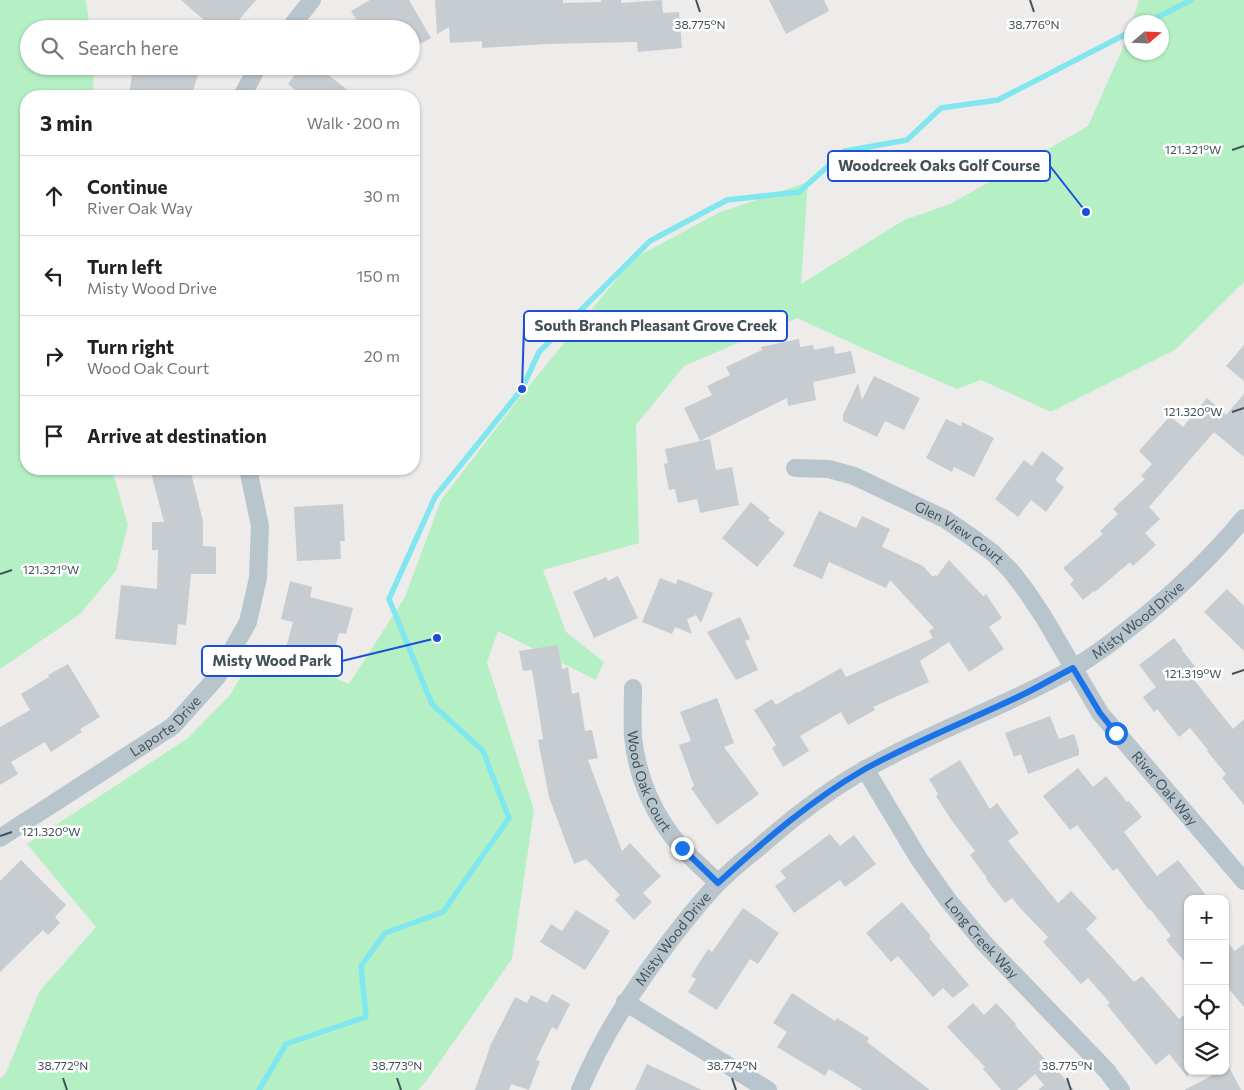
<!DOCTYPE html>
<meta charset="utf-8">
<style>
:root{--surface:#fff;--page:#f6f6f6;--text:#222;--muted:#767676;--line:#e0e0e0}
body{margin:0;font-family:Commissioner,sans-serif;background:var(--page);color:var(--text)}
.controls{position:absolute;right:15px;bottom:15px;display:grid;overflow:hidden;border-radius:10px;box-shadow:0 1px 4px #0004}
.controls button{width:45px;height:45px;display:grid;place-items:center;padding:0;border:0;border-bottom:1px solid var(--line);background:var(--surface);color:var(--text);font:25px sans-serif}
.compass{position:absolute;left:1124px;top:15px;width:45px;height:45px;border-radius:50%;background:var(--surface);box-shadow:0 1px 4px #0004;rotate:71deg}
.stop{position:absolute;width:15px;height:15px;margin:-11px;border:4px solid #1a73e8;border-radius:50%;background:#fff}
.stop.end{background:#1a73e8;border-color:#fff;box-shadow:0 1px 5px #0008}
.list{margin:0;padding:0;list-style:none}
h2{display:flex;justify-content:space-between;align-items:center;height:65px;margin:0;padding:0 20px;font-size:21px}
h2 small{font-size:16px;font-weight:400;color:var(--muted)}
.list li{display:grid;grid-template-columns:32px 1fr auto;gap:15px;align-items:center;box-sizing:border-box;height:80px;padding:0 20px;border-top:1px solid var(--line)}
.list b{display:block;font-size:19px;white-space:nowrap}
.list p{margin:0;font-size:16px;white-space:nowrap;color:var(--muted)}
.list em{font-size:16px;font-style:normal;color:var(--muted)}
.icon{flex:none;width:28px;height:28px;fill:none;stroke:currentColor;stroke-width:2;stroke-linecap:round;stroke-linejoin:round}
.map{position:relative;flex:none;width:1244px;height:1090px;overflow:hidden}
.search{position:absolute;background:var(--surface);box-shadow:0 1px 4px #0004;left:20px;top:20px;width:400px;height:55px;display:flex;align-items:center;gap:12px;box-sizing:border-box;padding:0 18px;border-radius:28px;color:var(--muted);font-size:19px}
.panel{position:absolute;background:var(--surface);box-shadow:0 1px 4px #0004;left:20px;top:90px;width:400px;height:385px;border-radius:20px}
.map>svg:first-child{display:block}
.green{fill:#b5f0c4}
.lines{fill:none;stroke-linecap:round;stroke-linejoin:round}
.stream{stroke:#80e7ef;stroke-width:5.5}
.building{fill:#c7ccd1}
.street{stroke:#b8c5cc;stroke-width:18}
.route{stroke:#1a73e8;stroke-width:6}
.ticks{fill:none;stroke:#435159;stroke-width:2}
.labels{text-anchor:middle;stroke-width:5;stroke-linejoin:round;paint-order:stroke}
.street-label{font-size:14px;fill:#435159;stroke:#fff}
.ticks-label{font-size:12px;text-anchor:middle;fill:#435159;stroke:#fff;stroke-width:5;stroke-linejoin:round;paint-order:stroke}
.leader{fill:none;stroke:#1d4ed8;stroke-width:2}
.callout-dot{fill:#1d4ed8;stroke:#fff;stroke-width:2}
.callout{fill:#fff;stroke:#1d4ed8;stroke-width:2}
.callout-label{font-size:15px;text-anchor:middle;font-weight:bold;fill:#435159}
</style>
<div class="map">
<svg width="1244" height="1090" viewBox="0 0 1244 1090">
<rect width="100%" height="100%" fill="#eeebeb"/>
<path class="green" d="M0 0H86L90 29H29V66H94V69L93 96H26V469H112L128 525 116 571 80 614 0 669Z
M1139 0H1244V282L1175 350 1051 412 981 380 957 389 869 351 797 318 684 366 636 425 639 543 543 570 566 632 604 662 596 680 498 631 487 662 534 810 512 959 427 1080 418 1090H0V1079L6 1073 39 992 96 927 27 844 188 738 230 695 260 644 349 684 405 597 441 500 524 392 633 259 718 213 808 182 801 284 904 220 950 204 1038 155 1088 126 1125 43 1131 23 1132 52H1162V22H1132Z"/>
<g class="lines">
<path class="stream" d="M1148 22 1191 0
M259 1090 286 1044 366 1017 361 966 385 933 443 912 509 818 483 751 432 704 389 599 435 497 522 389 539 352 650 241 727 200 799 192 845 151 907 140 941 108 998 100 1132 31"/>
</g>
<path class="building" d="M181 0H256L231 29H214Z
M370 0H409L431 38 411 49V29H362L351 11Z
M435 0H563V3L601 2V0H621V3L662 0 663 13 679 12 682 48 638 52 637 42 546 44 482 48V41L450 43 449 27 437 34Z
M769 0H824L829 11 786 34Z
M133 66H201L191 96H129Z
M301 66H317L355 96H303L288 84Z
M799 339 800 347 813 345 814 350 834 346 835 354 851 351 856 373 813 382 816 400 788 406 787 398 700 441 684 408 712 395 707 386 730 375 726 367 762 350 761 347Z
M1244 345V381L1226 366Z
M874 376 920 398 904 430 885 421 877 437 843 421V415L858 383 862 400Z
M1244 394V457L1214 432 1149 507 1160 519 1145 533 1156 545 1133 566 1130 562 1095 592 1094 591 1083 600 1070 584 1074 580 1063 568 1103 534 1100 531 1118 514 1113 509 1145 479 1141 476 1152 464 1139 451 1170 416 1183 427 1207 398 1226 415Z
M946 419 961 426 962 422 994 438 974 477 954 467 952 472 926 458Z
M710 439 716 470 732 467 739 505 700 513 697 499 678 503 675 489 669 490 664 464 668 463 665 449Z
M1042 451 1064 468 1055 480 1064 487 1046 512 1031 500 1018 517 995 499 1024 460 1032 466Z
M150 469H190L203 521V546L216 547V574H191L186 625 178 624 176 645 115 639 121 585 157 589 158 550H152V522H164Z
M751 502 770 518 768 520 785 533 757 567 722 538Z
M343 504 345 541H340L341 559 297 561 294 507Z
M819 511 856 528 862 516 890 529 882 547 923 566 933 577 935 575 937 576 949 560 983 596 986 594 1002 618 989 627 1004 649 969 672 949 642 920 661 929 682 873 707 875 710 848 725 841 712 800 736 809 751 783 767 772 748 776 745 754 710 772 699 776 705 797 692V693L841 668 846 677 933 638 929 631 934 628 890 580 886 588 829 562 822 579 793 566Z
M618 576 638 618 594 638 573 592 606 577 608 581Z
M660 578 676 584 678 579 713 593 701 623 696 615 687 619 692 634 675 627 672 634 642 622Z
M290 581 312 587 310 597 353 608 346 634 339 633 332 660 286 648 293 622 281 619Z
M1227 589 1244 606V651L1204 612Z
M740 617 750 639 745 641 758 670 736 680 707 632Z
M1174 638 1183 649 1182 650 1201 674 1194 680 1233 729 1244 719V805L1222 778 1226 774 1207 751 1208 750 1190 728 1179 737 1157 709 1154 712 1143 697 1156 687 1139 665Z
M558 645 562 669 568 667 572 694 579 692 585 731 592 730 598 758 588 760 622 851 630 843 661 876 643 893 652 902 634 920 615 900 620 895 586 859 574 864 549 797 538 740 543 739 532 670 523 671 519 651Z
M68 664 100 717 80 729 82 732 51 752 45 742 11 762 18 774 0 785V727L30 710 21 694 49 677 48 675Z
M717 698 734 743 724 747 759 794 717 825 691 788 694 786 679 745 691 741 680 712Z
M1050 716 1059 739 1074 734 1079 749V755L1028 774 1021 754 1014 757 1005 733Z
M960 760 990 809 997 803 1019 833 1008 841 1058 903 1071 891 1097 918 1086 929 1134 982 1142 976 1179 1019 1188 1012V1077L1169 1054 1156 1065 1107 1005 1110 1003 1088 978 1081 984 1043 942 1048 937 1021 909 1012 898 1005 903 986 879 987 878 970 855 975 851 952 821 936 796 938 794 929 779Z
M1078 768 1093 787 1106 776 1127 802 1129 801 1142 817 1124 832 1157 876 1178 860 1209 899H1188V966L1166 940 1171 936 1150 909 1149 910 1117 868 1113 871 1077 825 1070 830 1043 796Z
M830 834 840 846 854 835 876 864 845 887 840 880 794 913 775 886 786 878 780 871Z
M21 860 66 905 55 917 60 923 48 935 43 930 0 972V881Z
M902 902 931 936 929 938 969 985 953 998 943 988 933 997 898 956 891 962 866 933Z
M743 908 779 933 758 964 750 959 717 1010 688 992 696 979 691 976 708 949 712 952Z
M576 910 610 931 585 970 540 942 551 924 562 931Z
M1225 939 1235 951 1244 944V1007L1225 984Z
M792 993 835 1021 837 1018 869 1038 867 1042 930 1090H863L829 1069 825 1076 777 1047 787 1032 773 1023Z
M552 994 570 1004 557 1030 552 1027 536 1060 540 1061 529 1090 511 1084 509 1090H475L491 1044 515 997 527 1003 531 995 547 1003Z
M973 1003 984 1015 996 1003 1016 1024 1015 1025 1057 1073 1059 1072 1074 1090H1038L1044 1085 1035 1074 1017 1090H1001L983 1069 985 1067 947 1027Z
M647 1064 702 1090H635Z
M1229 1067 1241 1090H1184L1221 1071H1225V1069Z"/>
<g class="lines">
<g class="street">
<path d="M289 29 312 0"/>
<path d="M242 96 258 66"/>
<path id="s1" d="M795 468 829 469 854 476 945 519 970 536 993 553 1011 571 1027 592 1043 616 1100 713 1244 881"/>
<path id="s2" d="M633 688C633 704 632 721 633 737 637 778 655 818 682 848 693 860 706 871 718 883"/>
<path id="s3" d="M865 769 919 859 948 900 983 942 1107 1071 1121 1090"/>
<path id="s4" d="M0 838 173 726 217 677 248 622 258 578 260 526 248 469"/>
<path d="M625 1002 768 1090"/>
<path id="s5" d="M580 1090C598 1046 622 1007 649 969 670 940 692 911 716 885 729 872 743 860 757 849 791 819 826 791 866 769 932 731 1005 707 1072 669 1092 657 1110 644 1127 630 1170 597 1209 560 1244 518"/>
</g>
</g>
<g class="lines">
<path class="route" d="M682 848 718 883C764 841 811 800 865 769 917 740 973 719 1026 693 1042 685 1057 676 1073 668L1100 713 1116 733"/>
</g>
<path class="ticks" d="M696 0 700 12M1030 0 1034 12M1232 150 1244 146M1232 412 1244 408M0 574 12 570M1232 674 1244 670M0 836 12 832M63 1078 67 1090M397 1078 401 1090M732 1078 736 1090M1067 1078 1071 1090"/>
<g class="labels">
<g class="street-label">
<text dy="5" stroke="none"><textPath href="#s1" startOffset="180">Glen View Court</textPath></text>
<text dy="5" stroke="none"><textPath href="#s5" startOffset="748">Misty Wood Drive</textPath></text>
<text dy="5" stroke="none"><textPath href="#s4" startOffset="200">Laporte Drive</textPath></text>
<text dy="5" stroke="none"><textPath href="#s2" startOffset="96">Wood Oak Court</textPath></text>
<text dy="5" stroke="none"><textPath href="#s1" startOffset="512">River Oak Way</textPath></text>
<text dy="5" stroke="none"><textPath href="#s3" startOffset="206">Long Creek Way</textPath></text>
<text dy="5" stroke="none"><textPath href="#s5" startOffset="178">Misty Wood Drive</textPath></text>
</g>
</g>
<g class="ticks-label">
<text x="700" y="29">38.775°N</text>
<text x="1034" y="29">38.776°N</text>
<text x="1193" y="154">121.321°W</text>
<text x="1193" y="416">121.320°W</text>
<text x="51" y="574">121.321°W</text>
<text x="1193" y="678">121.319°W</text>
<text x="51" y="836">121.320°W</text>
<text x="63" y="1070">38.772°N</text>
<text x="397" y="1070">38.773°N</text>
<text x="732" y="1070">38.774°N</text>
<text x="1067" y="1070">38.775°N</text>
</g>
<path class="leader" d="M1086 212L1050 166M522 389L524 326M437 638L342 661"/>
<g class="callout-dot">
<circle cx="1086" cy="212" r="5"/>
<circle cx="522" cy="389" r="5"/>
<circle cx="437" cy="638" r="5"/>
</g>
<g class="callout">
<rect x="828" y="151" width="222" height="30" rx="5"/>
<rect x="524" y="311" width="263" height="30" rx="5"/>
<rect x="202" y="646" width="140" height="30" rx="5"/>
</g>
<g class="callout-label">
<text x="939" y="171">Woodcreek Oaks Golf Course</text>
<text x="656" y="331">South Branch Pleasant Grove Creek</text>
<text x="272" y="666">Misty Wood Park</text>
</g>
</svg>
<div class="controls">
<button>+</button>
<button>−</button>
<button><svg class="icon" aria-label="locate" viewBox="0 0 24 24"><circle cx="12" cy="12" r="6"/><path d="M12 2v4M12 18v4M2 12h4M18 12h4"/></svg></button>
<button><svg class="icon" aria-label="layers" viewBox="0 0 24 24"><path d="M12 4l9 5-9 5-9-5zM3 14l9 5 9-5"/></svg></button>
</div>
<svg class="compass" viewBox="-18 -18 36 36"><path d="M0-13l5 13h-10z" fill="#e53935"/><path d="M0 13l5-13h-10z" fill="#767676"/></svg>
<div class="stop" style="left:1116px;top:733px"></div>
<div class="stop end" style="left:682px;top:848px"></div>
<div class="search"><svg class="icon" aria-label="search" viewBox="0 0 24 24"><circle cx="10" cy="10" r="6"/><path d="M15 15l6 6"/></svg>Search here</div>
<section class="panel">
<h2>3 min<small>Walk · 200 m</small></h2>
<ul class="list">
<li><svg class="icon" aria-label="ahead" viewBox="0 0 24 24"><path d="M12 20V5M6 11l6-6 6 6"/></svg><div><b>Continue</b><p>River Oak Way</p></div><em>30 m</em></li>
<li><svg class="icon" aria-label="left" viewBox="0 0 24 24"><path d="M17 20v-9H6M10 6l-5 5 5 5"/></svg><div><b>Turn left</b><p>Misty Wood Drive</p></div><em>150 m</em></li>
<li><svg class="icon" aria-label="right" viewBox="0 0 24 24"><path d="M7 20v-9h11M14 6l5 5-5 5"/></svg><div><b>Turn right</b><p>Wood Oak Court</p></div><em>20 m</em></li>
<li><svg class="icon" aria-label="arrive" viewBox="0 0 24 24"><path d="M6 21V4h12l-3 4 3 4H6"/></svg><div><b>Arrive at destination</b></div></li>
</ul>
</section>
</div>
